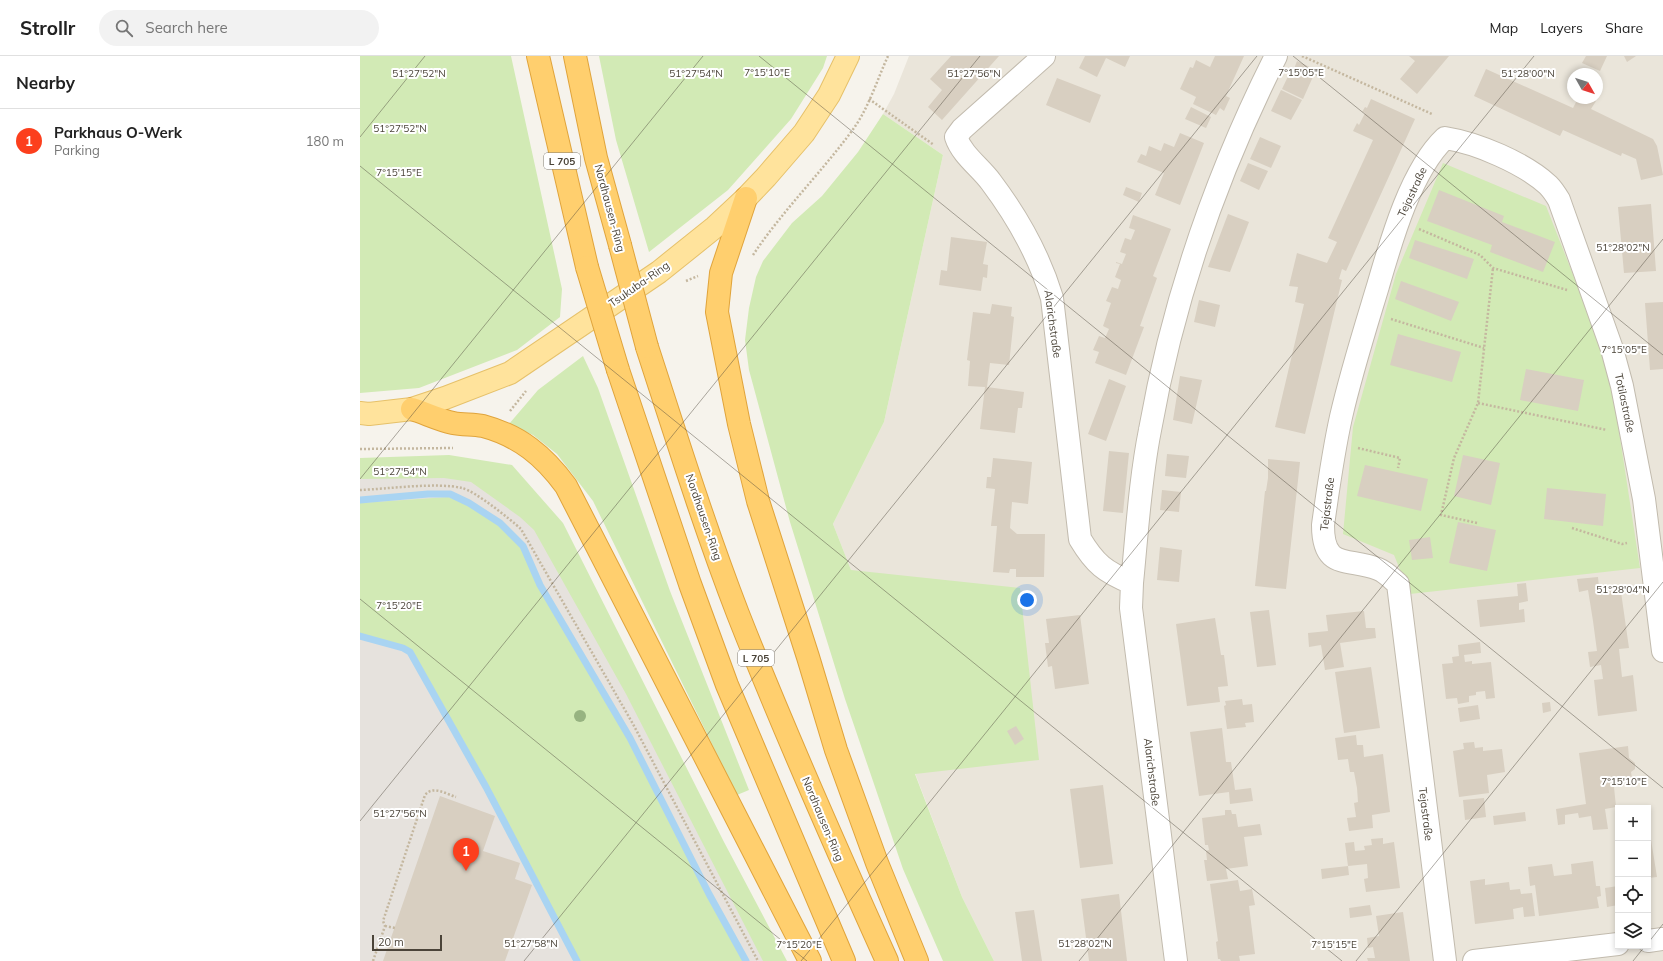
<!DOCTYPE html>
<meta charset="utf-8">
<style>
:root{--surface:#fff;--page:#f2f2f2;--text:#222;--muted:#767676;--line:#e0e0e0;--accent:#fc3f1d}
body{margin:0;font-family:Mulish,sans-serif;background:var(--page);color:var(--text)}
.controls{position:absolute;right:12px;bottom:12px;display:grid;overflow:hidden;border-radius:0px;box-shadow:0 2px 6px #0003}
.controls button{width:36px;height:36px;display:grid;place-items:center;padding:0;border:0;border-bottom:1px solid var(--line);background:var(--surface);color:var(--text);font:20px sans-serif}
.compass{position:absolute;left:1207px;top:12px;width:36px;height:36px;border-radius:50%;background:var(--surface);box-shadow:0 2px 6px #0003;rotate:129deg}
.scale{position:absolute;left:12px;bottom:10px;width:70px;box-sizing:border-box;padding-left:4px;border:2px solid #4b4439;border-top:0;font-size:11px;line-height:14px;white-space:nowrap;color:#4b4439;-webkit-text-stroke:3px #fff;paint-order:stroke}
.you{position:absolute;left:667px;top:544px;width:14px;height:14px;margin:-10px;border:3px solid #fff;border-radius:50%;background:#1a73e8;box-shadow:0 0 0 6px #1a73e833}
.badge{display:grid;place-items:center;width:26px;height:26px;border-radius:50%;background:var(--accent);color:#fff;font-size:13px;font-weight:700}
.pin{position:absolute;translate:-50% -33px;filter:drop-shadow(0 1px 2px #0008)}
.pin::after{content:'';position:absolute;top:21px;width:14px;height:12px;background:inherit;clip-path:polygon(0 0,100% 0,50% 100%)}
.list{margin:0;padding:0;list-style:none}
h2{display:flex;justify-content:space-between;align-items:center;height:52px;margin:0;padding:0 16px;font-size:17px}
h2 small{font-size:13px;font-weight:400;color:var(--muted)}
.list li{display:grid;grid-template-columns:26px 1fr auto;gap:12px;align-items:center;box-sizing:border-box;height:64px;padding:0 16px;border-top:1px solid var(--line)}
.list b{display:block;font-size:15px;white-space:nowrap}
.list p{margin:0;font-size:13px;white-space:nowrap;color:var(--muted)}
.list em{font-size:13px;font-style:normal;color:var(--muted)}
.icon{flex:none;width:22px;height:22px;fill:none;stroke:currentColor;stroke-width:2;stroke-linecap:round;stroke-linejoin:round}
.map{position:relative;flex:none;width:1303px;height:905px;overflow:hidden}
header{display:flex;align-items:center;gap:24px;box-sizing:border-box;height:56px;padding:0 20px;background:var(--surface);border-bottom:1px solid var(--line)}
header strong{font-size:19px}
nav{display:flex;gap:22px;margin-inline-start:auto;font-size:14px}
.search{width:280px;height:36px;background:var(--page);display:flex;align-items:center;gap:10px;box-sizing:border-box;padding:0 14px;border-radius:22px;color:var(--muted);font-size:15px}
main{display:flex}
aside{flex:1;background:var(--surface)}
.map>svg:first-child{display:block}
.residential{fill:#eae5da;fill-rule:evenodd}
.industrial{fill:#e6e2dd}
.green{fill:#d2eab5}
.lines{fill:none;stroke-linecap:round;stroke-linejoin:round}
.stream{stroke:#a9d4f2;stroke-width:7}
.building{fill:#d8cfc1}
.minor-casing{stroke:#c2bbae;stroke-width:24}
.major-casing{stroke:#e6c16a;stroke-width:24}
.highway-casing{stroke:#e0a43c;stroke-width:24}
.path{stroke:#c4b79f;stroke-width:2.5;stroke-dasharray:2 2;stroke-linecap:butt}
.minor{stroke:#fff;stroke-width:22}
.major{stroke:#ffe39c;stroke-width:22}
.highway{stroke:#ffcf6e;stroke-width:22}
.highway-bridge-casing{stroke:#e0a43c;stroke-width:24;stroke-linecap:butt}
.highway-bridge{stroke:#ffcf6e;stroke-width:22}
.tree{fill:#97b381}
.ticks{fill:none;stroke:#4b4439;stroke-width:1;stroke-opacity:0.45}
.labels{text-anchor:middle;stroke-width:4;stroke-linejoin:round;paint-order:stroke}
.shield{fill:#fff;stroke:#817c74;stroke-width:1}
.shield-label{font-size:10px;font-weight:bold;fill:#4b4439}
.street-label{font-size:11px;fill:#4b4439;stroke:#fff}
.ticks-label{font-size:10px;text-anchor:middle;fill:#4b4439;stroke:#fff;stroke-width:4;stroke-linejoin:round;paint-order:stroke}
</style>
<header>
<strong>Strollr</strong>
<div class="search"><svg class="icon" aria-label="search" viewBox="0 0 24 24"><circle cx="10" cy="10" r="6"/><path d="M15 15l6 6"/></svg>Search here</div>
<nav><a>Map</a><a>Layers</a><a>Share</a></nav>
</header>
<main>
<aside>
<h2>Nearby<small></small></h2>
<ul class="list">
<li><span class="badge">1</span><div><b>Parkhaus O-Werk</b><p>Parking</p></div><em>180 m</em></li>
</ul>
</aside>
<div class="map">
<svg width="1303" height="905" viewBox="0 0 1303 905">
<rect width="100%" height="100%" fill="#f6f3ec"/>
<path class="residential" d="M549 0H1303V905H634L602 841 555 717 491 514 473 468 524 366 583 99 523 58 534 38ZM1213 18H1237V42H1213ZM1258 752H1288V890H1258Z"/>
<path class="industrial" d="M0 410 105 419 157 453 179 477 272 643 410 905H0Z"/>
<path class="green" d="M0 0H151L202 233 200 261 157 294 59 332 0 337Z
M239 0H467L463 12 431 63 368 134 289 196 256 84Z
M523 58 583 99 524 366 473 468 491 514 660 532 679 704 555 718 602 841 634 905H583L543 813 485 643 430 466 389 314 385 284 389 252 396 221 403 205 432 167 462 140 498 96Z
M1083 107 1186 150 1249 310 1280 512 1050 538 1034 499 983 478 993 371 1036 218Z
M223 300 238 332 310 535 389 734 377 739 233 445 197 398 173 379 149 368 178 334Z
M89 399 152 409 203 467 364 786 427 905H403L266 638 174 474 160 461 111 426 84 422 0 423V402Z
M88 441 111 449 145 472 163 493 268 683 384 905H217L118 721 47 595 0 581V447Z"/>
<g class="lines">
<path class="stream" d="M0 444 68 438H90L109 447 140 467 163 490 180 529 270 682 349 838 386 905
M0 580 43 592 50 596 126 731 217 905"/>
</g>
<path class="building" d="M591 0H639L582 64 568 51 582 34 570 23Z
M725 0H770L765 11 746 2 737 21 719 12Z
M855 0H884L866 40 870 42 864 55 860 52 856 59 833 48 836 41 820 33 830 11 833 12 836 4 850 11Z
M1049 0H1089L1057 38 1040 23 1055 5Z
M1226 0H1247L1240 15 1222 7Z
M1264 0H1276L1267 6Z
M937 5 956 14 943 43 922 33 932 12 934 13Z
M1126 13 1213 52 1218 42H1230L1236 45 1231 53 1293 83 1297 90 1303 119 1281 124 1276 103 1262 97 1261 100 1203 74 1200 80 1114 40Z
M697 22 741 39 730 67 686 49Z
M921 34 942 44 931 64 911 55Z
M1011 43 1055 63 986 215 982 213 979 223 982 224 945 378 915 371 944 248 935 246 938 231 929 230 937 197 967 207 977 186 968 182 1013 84 993 75 997 67 999 69 1005 57 1002 56 1005 51 1007 52Z
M831 51 851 61 846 72 825 63Z
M820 77 844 87 820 149 795 139 804 117 777 106 781 98 786 100 789 90 801 95 804 87 814 91Z
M900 81 921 90 911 112 890 103Z
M888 107 908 115 899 134 880 125Z
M766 131 782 137 779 146 763 139Z
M1079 134 1144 160 1142 166 1195 186 1183 216 1130 196 1132 189 1067 165Z
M1291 148 1296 215 1264 217 1258 151Z
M868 158 889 166 870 216 848 211Z
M773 159 811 173 793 220 797 222 780 270 784 271 766 319 735 307 739 296 733 294 739 280 745 282 749 273 743 270 751 247 746 245 752 231 758 233 761 224 755 221 760 208 756 207V206L762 208 766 198 760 196 765 182 771 184 775 174 769 172Z
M591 181 627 186 623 208 628 209 627 222 623 221 621 235 579 229 581 214 587 215Z
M1055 184 1114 203 1107 223 1049 202Z
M1041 225 1099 246 1091 265 1035 243Z
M839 244 860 249 855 271 834 266Z
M1303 246V313L1290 314 1285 247Z
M632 248 652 251 651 260 654 261 649 309 630 307 627 331 664 336 662 352H658L655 377 620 373 625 331 608 330 610 305 607 304 613 256 630 258Z
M1038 278 1101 296 1092 326 1030 309Z
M1166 313 1224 324 1218 355 1160 344Z
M820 320 842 324 832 368 813 364Z
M749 323 766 330 746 385 728 378Z
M749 395 769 397 763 457 743 455Z
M807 398 829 400 826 422 805 420Z
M1103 399 1140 407 1131 449 1094 440Z
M633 402 672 406 668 448 652 446 650 472 657 478H685L684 521H656V513H650L649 517 633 516 637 470H631L635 433 626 432 627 421H631Z
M908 403 940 406 926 533 895 530 905 435H906L908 422Z
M1005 409 1068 423 1061 455 997 440Z
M1187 432 1246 438 1243 470 1184 463Z
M802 434 821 436 819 456 800 454Z
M1098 466 1136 474 1127 515 1089 507Z
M1070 481 1073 502 1052 504 1049 484Z
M800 491 822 494 819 526 797 524Z
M1238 521 1239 532 1260 529 1269 592 1259 593 1262 621 1273 619 1277 655 1238 660 1234 624 1243 623 1241 609 1230 611 1228 596 1237 595 1233 565 1228 534 1219 536 1217 523Z
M1166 527 1168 545 1159 547V554L1164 553 1165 566 1120 571 1117 544 1158 540 1157 528Z
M909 554 916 609 897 611 890 556Z
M1004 555 1006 572H1015L1016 582 980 587 984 611 965 614 961 589 949 591 948 577 968 575 966 559Z
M720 559 729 628 695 633 692 610 688 611 685 587H689L686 563Z
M855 562 861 599H864L868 630 858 631 860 646 827 650 816 568Z
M1120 586 1121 597 1104 599 1105 606 1112 605V608L1131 606 1135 642 1126 643 1125 635 1116 636V639L1109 640V646L1098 648 1097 642 1086 643 1082 608 1093 607 1092 601 1099 600 1098 589Z
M1011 611 1020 672 984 677 975 616Z
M882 643 883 649 892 648 894 666 885 667 886 671 867 673 864 650 866 649 865 645Z
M1190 646 1191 655 1183 657 1182 647Z
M1118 649 1120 663 1100 666 1098 652Z
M656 670 664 683 655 689 647 675Z
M862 672 866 706H871L875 734 891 732 893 745 870 748 869 736 839 740 830 676Z
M996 679 997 689H1003L1004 701 1023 698 1030 756 1012 759 1013 772 989 775 987 762 996 761 994 747 998 746 997 732 994 716H990L988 703 978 704 975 682Z
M1114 686 1115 692 1123 691V695L1142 693 1145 716 1127 719 1129 737 1099 741 1093 695 1104 693 1103 687Z
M1268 690 1269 702 1275 707V713L1271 716 1273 728 1254 731 1256 751 1245 753 1248 773 1233 774 1231 760 1219 762 1218 757 1205 759V768L1198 769 1196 753 1226 748 1219 697Z
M743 729 753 808 720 812 710 733Z
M80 740 135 760 123 795 160 807 155 823 172 829 145 905H23Z
M1124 742 1126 761 1105 764 1103 744Z
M865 754H871L872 758H876L878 771 900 768 902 779 884 781 888 810 866 813 868 823 847 825 844 804H847L846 795 849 794 848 789H845L842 762 865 759Z
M1165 756 1166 765 1134 769 1133 760Z
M1288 765 1297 821 1288 822Z
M1023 782V788L1034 786 1040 832 1006 836 1004 823 1008 822 1007 808 988 810 985 787 994 786 995 795 1005 794 1004 790 1012 789 1011 783Z
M1233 805 1236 830H1240L1241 840 1237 841 1239 852 1179 860 1175 829 1170 830 1168 811 1192 808 1194 820 1212 818 1211 808Z
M988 810 989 819 962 823 961 813Z
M1125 823V829L1149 826 1150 834 1160 833 1161 838 1172 837 1175 860 1164 861 1163 851 1153 853 1154 863 1115 868 1110 825Z
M878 824 880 835 892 833 895 849 889 850 895 898 879 900 880 905H861L860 903H858L856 886 858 885 850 828Z
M1258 830V849L1247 851 1245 832Z
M759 838 767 905H729L721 843Z
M1010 849 1012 859 990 862 989 852Z
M674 854 682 905H662L655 856Z
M1043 856 1050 905H1008L1007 902H1015L1013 891 1008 892 1007 882 1019 880 1016 860Z"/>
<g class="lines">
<g class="minor-casing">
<path id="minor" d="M684 0 602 73 596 81C602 99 620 111 631 126 658 162 679 199 692 242L720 483C735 508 745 516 772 527
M1288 885 1303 883
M816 905 771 552 772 527C777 477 780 424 790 374 813 244 856 119 916 0
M1085 905 1038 528C1032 523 1026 516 1018 513 988 501 963 515 963 469 968 433 973 397 981 361 991 317 1005 273 1018 230 1031 185 1051 114 1085 82 1117 87 1164 107 1188 129 1192 133 1196 139 1199 144L1252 293 1262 330 1284 443 1303 595
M1114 905 1258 888"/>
</g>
<g class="major-casing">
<path id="major" d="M0 357 9 358 52 353 85 342 150 317 299 216 355 171 386 142 406 121 444 77 469 39 488 0"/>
</g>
<g class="highway-casing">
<path id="highway" d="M178 0 227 211
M215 0 236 102 260 189
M386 142 361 217 357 256 379 368 398 445 448 601 476 694 517 807 557 905
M287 291C316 380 344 470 378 558 424 675 475 790 527 905
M258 314 330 528 367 629 484 905
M52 353C65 357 79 364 93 367 103 369 113 368 123 370 160 380 184 400 206 430L450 905"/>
</g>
<path class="path" d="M942 0 1072 58
M509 43 574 89
M1059 173 1120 199 1133 212 1207 234
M393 199C423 154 462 116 494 72 509 51 517 24 528 0
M326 225 338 220
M1031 263 1124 292
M1118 347 1247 374
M150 355 166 335
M998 392 1040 402 1038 412
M0 393 93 392
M0 434C27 433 77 426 102 432 115 435 150 463 161 473L273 668 398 905
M1117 467 1081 459 1094 402 1118 347 1133 212
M1212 472 1262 488 1267 487
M25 870 35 872
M13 905 25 870 23 865 65 739C73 729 86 738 96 741"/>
<use href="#minor" class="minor"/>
<use href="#major" class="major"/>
<use href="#highway" class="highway"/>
<g class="highway-bridge-casing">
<path id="highway-bridge" d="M260 189 287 291
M227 211 258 314"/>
</g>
<use href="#highway-bridge" class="highway-bridge"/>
</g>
<circle class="tree" cx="220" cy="660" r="6"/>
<path class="ticks" d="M399 0 1303 732M933 0 1303 299M0 81 65 0M0 110 982 905M0 423 343 0M0 543 447 905M0 765 620 0M1288 887 1303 868M164 905 897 0M441 905 1174 0M719 905 1303 183M996 905 1303 526M1273 905 1285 890"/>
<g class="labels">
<g class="shield">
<rect x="184" y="97" width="36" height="16" rx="3"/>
<rect x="378" y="594" width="36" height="16" rx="3"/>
</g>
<g class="shield-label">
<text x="202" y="109">L 705</text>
<text x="396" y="606">L 705</text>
</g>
<g class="street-label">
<text transform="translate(1052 136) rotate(-65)" y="4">Tejastraße</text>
<text transform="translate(250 152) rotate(75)" y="4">Nordhausen-Ring</text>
<text transform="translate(279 228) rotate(-35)" y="4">Tsukuba-Ring</text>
<text transform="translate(693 268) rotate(82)" y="4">Alarichstraße</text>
<text transform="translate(1265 347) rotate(78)" y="4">Totilastraße</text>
<text transform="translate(967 448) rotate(-83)" y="4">Tejastraße</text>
<text transform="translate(344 461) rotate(71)" y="4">Nordhausen-Ring</text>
<text transform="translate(792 716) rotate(83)" y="4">Alarichstraße</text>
<text transform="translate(1066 758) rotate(83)" y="4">Tejastraße</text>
<text transform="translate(463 763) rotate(67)" y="4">Nordhausen-Ring</text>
</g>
</g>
<g class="ticks-label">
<text x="407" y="20">7°15'10"E</text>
<text x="941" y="20">7°15'05"E</text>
<text x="59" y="21">51°27'52"N</text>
<text x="336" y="21">51°27'54"N</text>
<text x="614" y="21">51°27'56"N</text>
<text x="1168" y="21">51°28'00"N</text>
<text x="40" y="76">51°27'52"N</text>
<text x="39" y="120">7°15'15"E</text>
<text x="1263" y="195">51°28'02"N</text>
<text x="1264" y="297">7°15'05"E</text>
<text x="40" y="419">51°27'54"N</text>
<text x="1263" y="537">51°28'04"N</text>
<text x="39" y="553">7°15'20"E</text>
<text x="1264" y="729">7°15'10"E</text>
<text x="40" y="761">51°27'56"N</text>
<text x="171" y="891">51°27'58"N</text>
<text x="725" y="891">51°28'02"N</text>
<text x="439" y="892">7°15'20"E</text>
<text x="974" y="892">7°15'15"E</text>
</g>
</svg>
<div class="controls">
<button>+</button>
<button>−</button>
<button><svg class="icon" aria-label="locate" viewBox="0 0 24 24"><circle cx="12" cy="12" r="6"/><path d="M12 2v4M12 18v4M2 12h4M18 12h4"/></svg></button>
<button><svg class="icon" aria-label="layers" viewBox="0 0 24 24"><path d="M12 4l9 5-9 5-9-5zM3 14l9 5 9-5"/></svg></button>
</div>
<svg class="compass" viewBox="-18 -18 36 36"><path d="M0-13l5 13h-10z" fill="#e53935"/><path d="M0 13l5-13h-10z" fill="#767676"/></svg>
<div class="scale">20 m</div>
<div class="you"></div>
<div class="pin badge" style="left:106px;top:815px">1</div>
</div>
</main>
